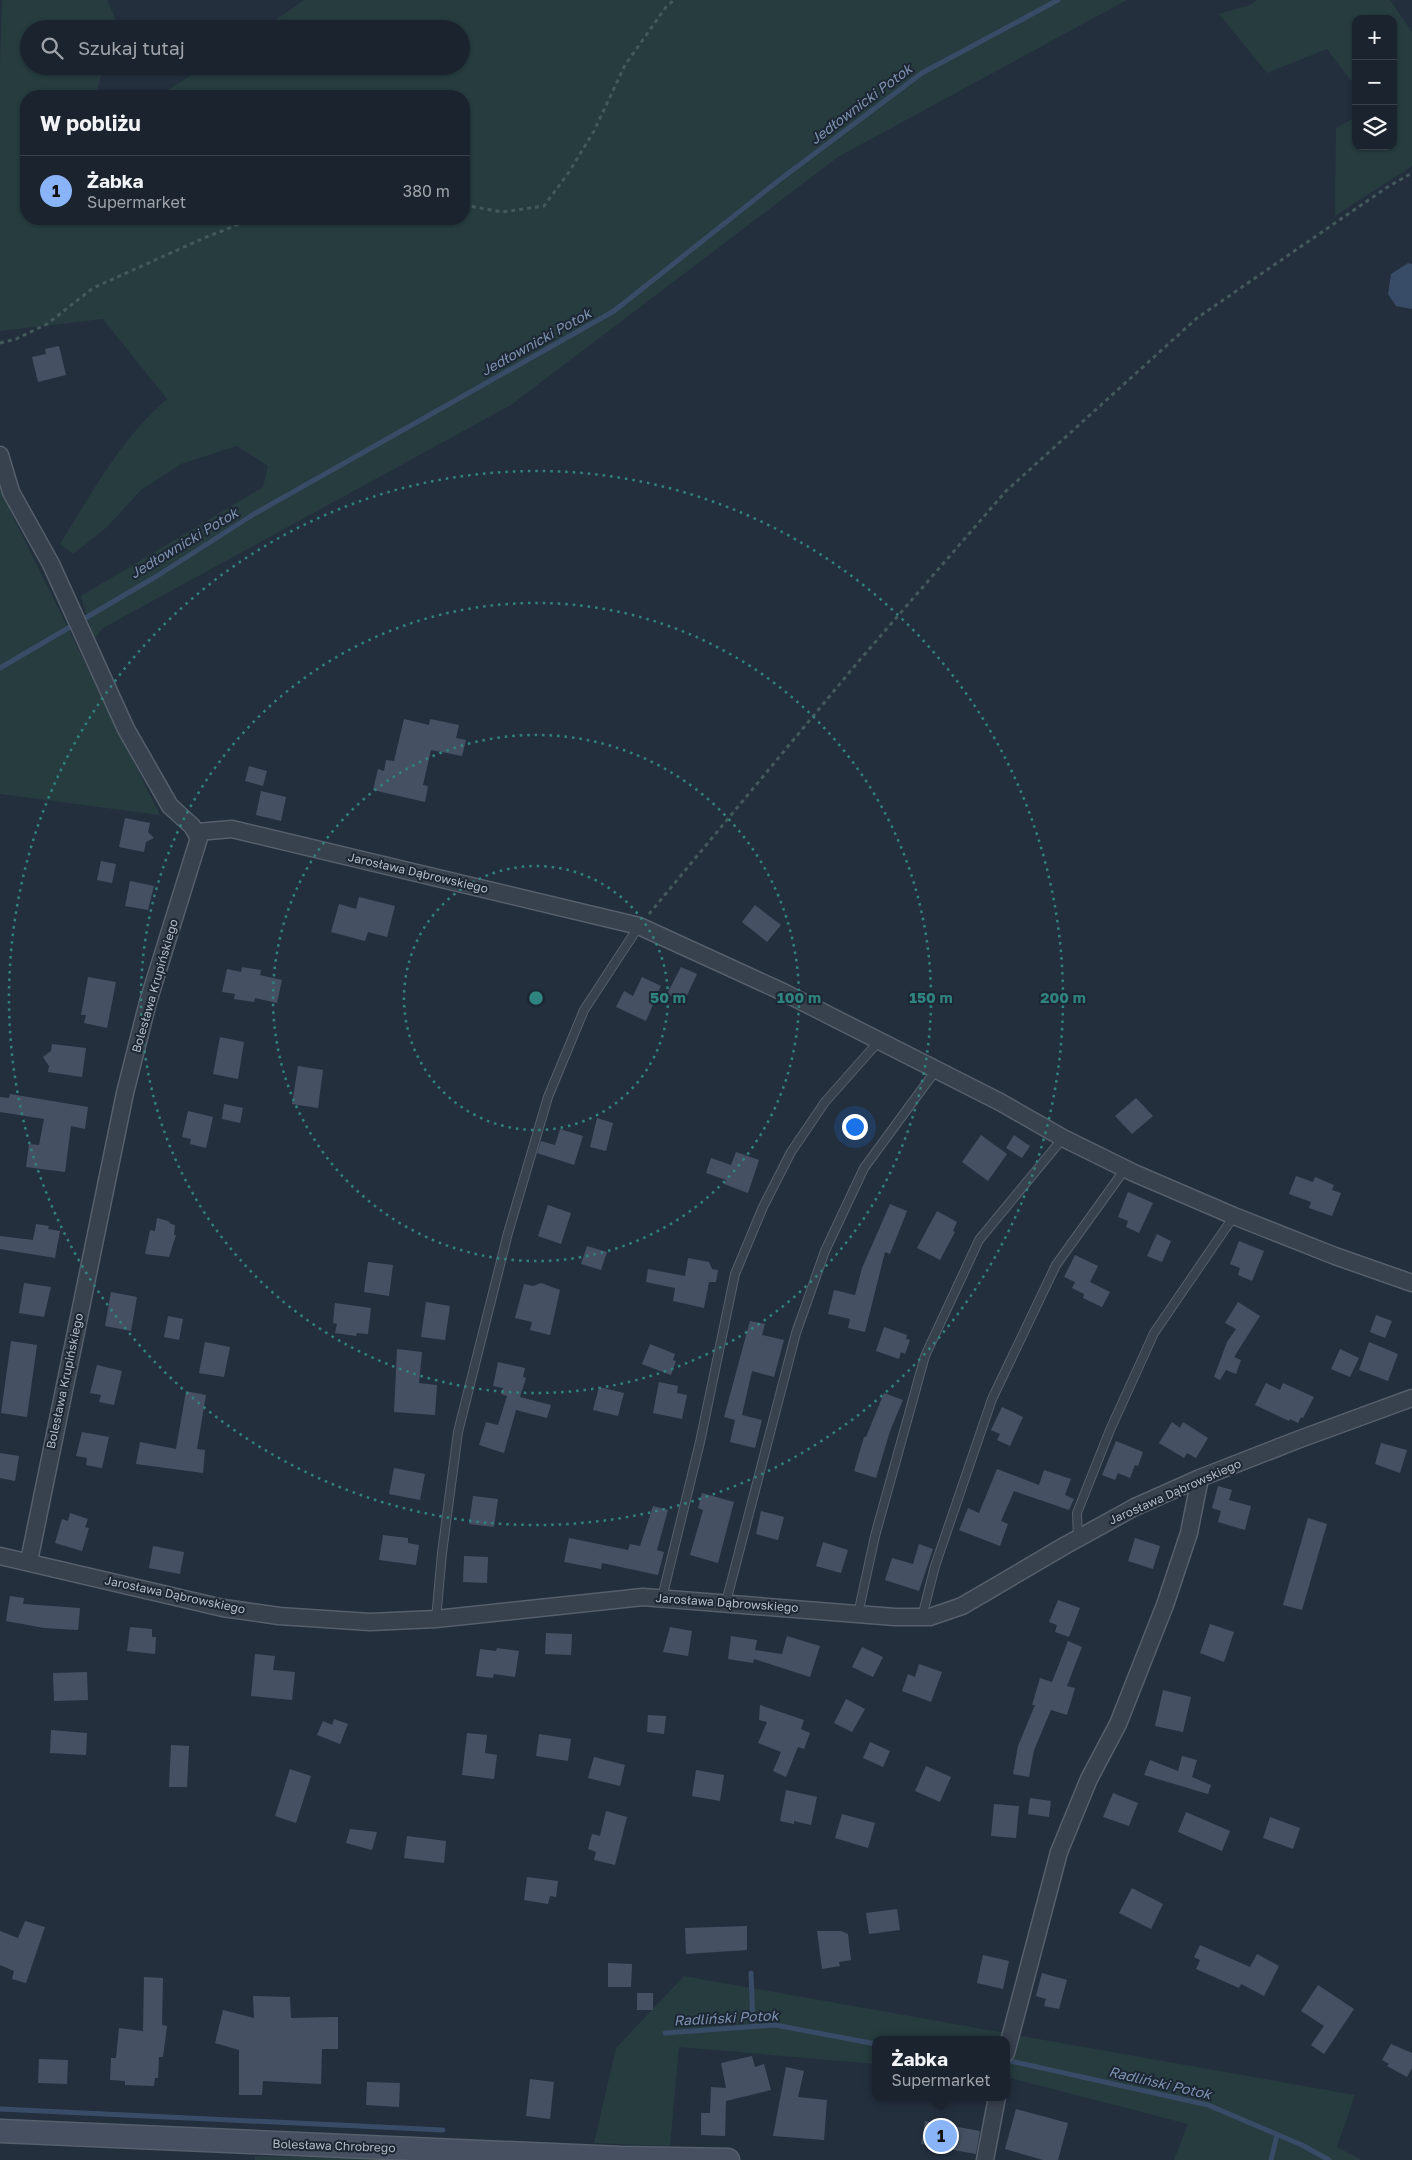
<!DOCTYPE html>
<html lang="pl">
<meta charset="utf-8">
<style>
:root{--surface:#1b232e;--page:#282f3a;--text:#f1f3f6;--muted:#a0a4aa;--line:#39404a;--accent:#8ab4f8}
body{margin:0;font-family:"Golos Text",sans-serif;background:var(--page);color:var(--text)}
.controls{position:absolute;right:15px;top:15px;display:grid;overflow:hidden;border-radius:10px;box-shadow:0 1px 4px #0004}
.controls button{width:45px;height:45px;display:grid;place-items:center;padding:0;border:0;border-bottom:1px solid var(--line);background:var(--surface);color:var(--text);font:25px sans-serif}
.you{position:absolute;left:854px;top:1126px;width:18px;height:18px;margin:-12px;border:4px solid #fff;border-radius:50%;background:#1a73e8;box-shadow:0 0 0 8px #1a73e833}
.badge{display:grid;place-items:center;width:32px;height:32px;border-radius:50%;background:var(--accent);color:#111;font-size:16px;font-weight:700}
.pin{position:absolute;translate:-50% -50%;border:2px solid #fff;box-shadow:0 1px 5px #0006}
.popup{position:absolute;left:872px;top:2036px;width:138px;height:65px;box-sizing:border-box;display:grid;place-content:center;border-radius:10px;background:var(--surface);filter:drop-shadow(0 1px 4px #0005);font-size:16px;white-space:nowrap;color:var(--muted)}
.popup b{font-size:19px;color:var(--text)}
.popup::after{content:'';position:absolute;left:50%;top:100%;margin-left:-10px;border:10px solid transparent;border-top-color:var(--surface)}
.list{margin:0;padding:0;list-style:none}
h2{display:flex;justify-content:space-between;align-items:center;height:65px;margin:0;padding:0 20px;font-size:21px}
h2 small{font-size:16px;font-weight:400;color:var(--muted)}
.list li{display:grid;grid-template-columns:32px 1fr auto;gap:15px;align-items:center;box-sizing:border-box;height:70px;padding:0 20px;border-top:1px solid var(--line)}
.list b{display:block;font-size:19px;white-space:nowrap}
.list p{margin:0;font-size:16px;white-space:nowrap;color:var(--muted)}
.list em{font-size:16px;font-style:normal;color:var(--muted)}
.icon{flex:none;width:28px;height:28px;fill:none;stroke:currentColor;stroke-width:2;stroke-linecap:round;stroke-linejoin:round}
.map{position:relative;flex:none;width:1412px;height:2160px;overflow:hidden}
.search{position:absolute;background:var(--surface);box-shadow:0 1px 4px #0004;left:20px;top:20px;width:450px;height:55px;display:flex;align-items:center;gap:12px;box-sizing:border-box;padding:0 18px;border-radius:28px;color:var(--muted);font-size:19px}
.panel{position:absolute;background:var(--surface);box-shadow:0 1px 4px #0004;left:20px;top:90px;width:450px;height:135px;border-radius:20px}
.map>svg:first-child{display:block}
.green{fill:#263c3f}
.water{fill:#394c67}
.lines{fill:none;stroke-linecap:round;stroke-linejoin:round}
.stream{stroke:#394c67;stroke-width:5}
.building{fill:#455162}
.lane-casing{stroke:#565f6c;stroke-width:10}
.street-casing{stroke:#565f6c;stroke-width:19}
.secondary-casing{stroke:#565f6c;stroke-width:25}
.path{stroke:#44595c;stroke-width:3;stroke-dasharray:4 4;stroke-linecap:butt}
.lane{stroke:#38414e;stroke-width:8}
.street{stroke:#38414e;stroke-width:16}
.secondary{stroke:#465061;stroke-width:22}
.ring{fill:none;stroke:#308480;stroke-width:2.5;stroke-dasharray:2.5 5}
.labels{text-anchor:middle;stroke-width:4;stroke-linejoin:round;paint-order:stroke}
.street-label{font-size:12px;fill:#b4bcc9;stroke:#1d2633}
.water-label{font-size:14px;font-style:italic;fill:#7c92b1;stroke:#1d2633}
.centre{fill:#308480;stroke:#1d2633;stroke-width:2.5}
.ring-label{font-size:15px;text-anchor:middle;font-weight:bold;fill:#308480;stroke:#1d2633;stroke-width:4;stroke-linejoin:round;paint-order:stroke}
</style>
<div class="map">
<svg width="1412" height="2160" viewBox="0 0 1412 2160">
<rect width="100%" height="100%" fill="#242f3e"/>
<path class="green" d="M2 0H107L120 29H29V66H104L95 96H26V219H464V96H158L206 66H461V29H263L304 0H1127L838 157 511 405 103 628 94 639 81 596 263 487 268 466 237 446 181 464 141 490 106 528 73 554 60 544C92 493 121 438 167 399L103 319 0 331V64Z
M1257 0H1390L1412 32V166L1335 216 1336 128 1356 117V146H1393V19H1356V87L1327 49 1267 73 1219 14 1250 5Z
M0 490 160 815 0 794Z
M684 1976 1355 2095 1337 2147 1362 2160H1174L1188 2124 1006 2077V2040H876V2064L679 2047 670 2146 594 2143 616 2048Z
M255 2156 427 2159V2160H255Z"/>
<path class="water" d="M1408 263 1412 264V309L1396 306 1388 294 1391 274Z"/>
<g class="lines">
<path class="stream" d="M0 668 157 576 254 514 614 311 778 181 922 73 1058 0
M751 1973 753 2026
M665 2033 775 2025 876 2044
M1006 2060 1208 2105 1302 2145 1329 2160
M0 2109 443 2130
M1271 2160 1277 2135"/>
</g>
<path class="building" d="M59 346 66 375 38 382 32 357 46 354 45 349Z
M404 719 429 725 430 719 459 725 456 738 466 740 462 756 431 750 423 785 428 786 425 802 373 790 378 769 384 771 386 760 394 761Z
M249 766 267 771 263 786 245 781Z
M261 791 286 797 281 821 256 815Z
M125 818 150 823 148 832 154 838 146 842 144 852 119 847Z
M101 861 116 864 112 883 97 880Z
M130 881 154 886 148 910 125 906Z
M359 897 395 906 387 937 368 932 365 941 331 932 339 904 356 909Z
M755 905 781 925 767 942 742 922Z
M242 967 261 970 260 975 282 980 277 1003 255 998 254 1002 234 999 235 994 222 992 227 969 241 972Z
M681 967 697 974 684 1002 667 994Z
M88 977 116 982 107 1028 84 1023 86 1015H81Z
M642 977 661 986 646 1021 616 1007 624 991 633 996Z
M220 1037 244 1042 238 1079 213 1074Z
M52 1044 86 1048 82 1077 48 1072 49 1066 43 1057 51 1051Z
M298 1066 323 1070 318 1108 292 1104Z
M10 1094 88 1107 85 1129 71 1126 65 1172 26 1167 29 1144 39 1145 44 1119 0 1112V1097L9 1098Z
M1136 1098 1153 1116 1132 1134 1115 1116Z
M224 1104 243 1108 240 1123 222 1119Z
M188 1111 213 1117 206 1148 190 1144 191 1139 182 1137Z
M597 1118 613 1123 606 1151 590 1147Z
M560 1129 583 1136 574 1165 537 1153 541 1141 555 1145Z
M981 1135 1007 1154 988 1181 962 1162Z
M1014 1135 1030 1146 1022 1158 1006 1148Z
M736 1152 759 1160 748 1193 724 1184 726 1180 706 1173 711 1158 731 1165Z
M1296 1176 1313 1182 1315 1177 1334 1185 1332 1190 1341 1193 1332 1216 1309 1208 1311 1202 1289 1194Z
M1128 1192 1153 1203 1139 1233 1126 1227 1128 1221 1118 1217Z
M890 1204 907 1211 890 1254 885 1252 865 1332 848 1328 850 1319 828 1314 834 1290 855 1295 862 1268Z
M548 1205 571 1213 561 1244 538 1236Z
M937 1211 957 1222 953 1231 955 1232 940 1260 917 1248Z
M157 1218 168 1221 171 1224 175 1225 174 1235H176L169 1257 145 1254 150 1230 155 1231Z
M36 1224 49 1226 48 1229 60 1231 55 1258 0 1249V1236L33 1240Z
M1157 1234 1171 1241 1162 1262 1147 1256Z
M1239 1241 1264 1251 1252 1281 1238 1275 1240 1268 1230 1264Z
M587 1246 607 1252 601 1270 581 1264Z
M1075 1255 1098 1266 1090 1282 1110 1292 1102 1307 1083 1298 1084 1294 1072 1288 1075 1282 1064 1277Z
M688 1258 709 1262 712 1269 718 1270 716 1282H709L704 1308 673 1301 675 1288 646 1282 648 1269 685 1276Z
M368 1262 393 1265 389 1296 364 1292Z
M24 1283 51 1287 44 1317 19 1313Z
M541 1283 560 1290 550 1335 530 1330 532 1322 515 1318 524 1284 533 1286Z
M111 1292 137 1297 131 1331 105 1326Z
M426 1302 450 1306 445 1340 421 1337Z
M1238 1302 1260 1316 1234 1357 1241 1360 1236 1374 1226 1370 1220 1380 1214 1377 1227 1342 1236 1329 1225 1323Z
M335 1303 371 1308 368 1334 357 1333 356 1336 335 1333 337 1324 333 1323Z
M1376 1315 1392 1321 1385 1338 1370 1332Z
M168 1316 183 1319 179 1340 164 1337Z
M750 1321 765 1324 762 1335 784 1340 774 1377 752 1371 742 1415 762 1420 755 1448 730 1442 735 1420 724 1417Z
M884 1327 907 1335 906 1339 910 1340 905 1354 901 1352 899 1359 876 1351Z
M11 1341 37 1345 27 1417 1 1413Z
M205 1342 230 1347 224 1377 199 1373Z
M1369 1342 1398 1354 1388 1381 1359 1370Z
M650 1344 675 1354 673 1360 676 1361 671 1375 642 1364Z
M397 1349 422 1352 419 1383 437 1385 435 1415 394 1412Z
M1340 1349 1359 1358 1350 1377 1331 1369Z
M498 1362 525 1368 523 1377 526 1378 520 1397 551 1405 547 1418 516 1410 504 1453 479 1445 486 1422 498 1425 507 1396 501 1394 503 1388 493 1386Z
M97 1365 122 1371 114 1405 99 1402 101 1395 90 1393Z
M659 1382 678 1386 677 1393 687 1395 682 1419 653 1413Z
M1266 1383 1280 1390 1283 1383 1314 1397 1303 1418 1301 1417 1298 1423 1290 1419 1289 1421 1255 1405Z
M599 1387 624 1393 618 1416 593 1410Z
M186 1391 206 1395 197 1449 205 1450 203 1473 136 1464 140 1442 176 1449Z
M884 1393 903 1400 890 1431 876 1478 854 1471 864 1437H866Z
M1002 1407 1023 1417 1010 1446 997 1440 1000 1434 991 1430Z
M1172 1422 1180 1428 1183 1422 1208 1438 1196 1458 1187 1453 1184 1458 1159 1443Z
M82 1432 109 1437 102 1468 86 1465 87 1458 76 1456Z
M1116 1441 1143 1452 1138 1466 1135 1465 1130 1478 1118 1473 1115 1480 1102 1475Z
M1381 1443 1407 1450 1400 1473 1375 1464Z
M0 1453 19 1456 15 1481 0 1478Z
M394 1468 425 1474 420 1500 389 1494Z
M997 1469 1039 1485 1044 1470 1071 1479 1065 1495 1074 1499 1069 1510 1014 1491 1001 1521 1008 1524 1000 1546 959 1530 968 1508 979 1513Z
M1218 1486 1232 1490 1229 1500 1251 1506 1245 1530 1218 1522 1221 1511 1212 1508Z
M702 1493 734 1502 718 1563 690 1555 703 1510 698 1508Z
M473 1496 498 1499 494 1527 469 1524Z
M653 1506 668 1510 657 1550 664 1552 658 1575 602 1563 601 1569 564 1562 569 1538 628 1550 630 1544 640 1546Z
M761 1511 784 1517 778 1540 756 1534Z
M70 1513 88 1519 85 1527 89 1528 82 1551 55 1543 62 1519 68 1521Z
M1308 1518 1327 1524 1302 1610 1283 1605Z
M383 1535 408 1538V1543L419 1545 416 1565 379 1560Z
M1135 1538 1160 1546 1153 1569 1128 1561Z
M823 1542 848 1550 841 1573 816 1566Z
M919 1544 933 1549 919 1591 885 1580 892 1558 913 1564Z
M153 1546 184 1552 180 1574 149 1568Z
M464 1556 488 1557 487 1583 463 1582Z
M10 1596 24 1598 23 1604 80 1608 78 1630 44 1628 6 1621Z
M1058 1600 1080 1608 1069 1637 1055 1632 1057 1625 1049 1622Z
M1210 1624 1234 1632 1224 1662 1200 1653Z
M130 1627 152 1629V1637H156L155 1654 127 1651Z
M670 1627 692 1631 688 1656 663 1652Z
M546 1633 572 1634 571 1655 545 1654Z
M731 1636 757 1640 755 1650 782 1654 787 1636 820 1646 810 1677 754 1659 753 1663 728 1659Z
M1068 1641 1082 1647 1067 1686 1075 1688 1067 1715 1051 1710 1034 1750 1029 1777 1013 1774 1018 1746 1035 1705H1032L1040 1678 1052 1682Z
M862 1647 883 1657 873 1677 852 1667Z
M497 1648 519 1651 515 1677 494 1674 493 1678 476 1676 480 1649 496 1651Z
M255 1654 275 1656 273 1670 295 1672 292 1700 251 1696Z
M919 1664 942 1672 931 1702 902 1691 908 1674 915 1677Z
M87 1672 88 1700 54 1701 53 1673Z
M1163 1690 1191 1697 1183 1732 1155 1726Z
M846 1699 865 1709 852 1732 834 1723Z
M760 1705 804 1720 801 1729 810 1733 804 1749 798 1747 786 1777 773 1771 781 1752 758 1743 767 1722 759 1720Z
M648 1715 666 1716 664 1734 647 1732Z
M334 1719 348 1724 340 1744 317 1735 323 1721 332 1725Z
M51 1730 87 1733 86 1755 50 1753Z
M467 1733 487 1735 485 1753 497 1755 494 1779 462 1775Z
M539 1734 571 1739 568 1761 536 1756Z
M870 1742 890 1751 883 1767 863 1758Z
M171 1745 189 1746 187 1787H169Z
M1182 1756 1197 1760 1192 1777 1211 1785 1208 1794 1144 1775 1150 1760 1178 1771Z
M594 1757 625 1765 620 1786 588 1778Z
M926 1766 951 1777 940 1802 915 1791Z
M290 1769 311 1776 296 1823 275 1816Z
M696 1770 724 1775 720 1801 692 1796Z
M786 1790 817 1797 811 1825 794 1821V1824L780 1821Z
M1113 1793 1138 1803 1129 1826 1103 1817Z
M1030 1798 1051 1801 1049 1817 1028 1814Z
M994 1804 1019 1806 1016 1838 991 1836Z
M606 1811 627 1817 615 1865 594 1860 596 1852 588 1849 592 1834 600 1836Z
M1186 1812 1230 1831 1222 1851 1178 1832Z
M842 1814 875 1823 868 1848 835 1838Z
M1270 1817 1300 1828 1293 1849 1263 1838Z
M350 1829 377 1832 372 1850 346 1843Z
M407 1836 446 1841 444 1863 404 1858Z
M527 1877 558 1881 556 1897 550 1896 548 1904 524 1900Z
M1132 1888 1163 1904 1151 1929 1119 1913Z
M897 1909 900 1930 869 1934 866 1913Z
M25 1921 45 1927 26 1983 12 1979 14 1971 0 1965V1931L18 1938Z
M747 1926V1950L686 1954 685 1928Z
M817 1931H841L848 1934 851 1960 839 1962 840 1966 822 1969Z
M1200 1945 1250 1967 1257 1954 1279 1966 1264 1996 1241 1984 1239 1988 1196 1969 1200 1960 1194 1957Z
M983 1955 1009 1961 1003 1989 977 1983Z
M608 1963 632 1964 631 1987H608Z
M1042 1973 1067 1980 1059 2009 1044 2006 1046 1999 1036 1996Z
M144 1977 163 1978 162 2025 167 2026 163 2057H159L158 2078H155L154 2086 125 2085V2081L110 2080 111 2058H116L119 2028 143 2031Z
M1318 1985 1354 2009 1324 2054 1311 2045 1324 2026 1301 2011Z
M637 1993H653V2010H637Z
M253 1996 290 1997 291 2018 338 2017V2049H322L321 2084 263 2081 262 2095H239V2050L215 2043 223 2010 254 2018Z
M1391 2044 1412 2053V2068L1407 2077 1387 2066 1389 2064 1382 2060Z
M752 2056 755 2067 764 2064 771 2090 726 2101 725 2136 701 2135V2113H710L711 2087 726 2088 721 2063Z
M39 2059 68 2060 67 2084 38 2083Z
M786 2067 804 2071 798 2097 827 2100 824 2140 773 2136Z
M530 2079 554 2082 550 2119 526 2116Z
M367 2082 400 2083 399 2107 366 2105Z
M1016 2109 1068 2123 1058 2160H1043L1005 2149Z
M925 2121 980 2131 976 2154 921 2144Z"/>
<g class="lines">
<g class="lane-casing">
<path id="lane" d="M1078 1539 1077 1513 1110 1430 1154 1333 1234 1216
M662 1598 700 1442 735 1274 763 1207 791 1152 825 1102 879 1041
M726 1602 796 1333 825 1251 864 1168 936 1070
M858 1614 875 1536 925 1356 979 1240 1063 1138
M922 1617 935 1566 992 1399 1056 1265 1125 1169
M436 1619 442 1553 458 1432 508 1233 548 1097 584 1010 639 926"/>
</g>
<g class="street-casing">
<path id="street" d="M0 455 11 492 51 564 126 729 170 806 192 826 199 838 148 1002 125 1093 29 1561
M197 832 232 829 639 926 783 992 1000 1102 1063 1138 1134 1173 1234 1216 1335 1256 1412 1283
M0 1556 223 1608 279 1616 370 1622 436 1619 643 1597 895 1617H930L962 1606 1066 1545 1135 1507 1200 1478 1300 1439 1412 1398
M1006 2053 1059 1852 1089 1779 1118 1724 1165 1605 1189 1533 1200 1478
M985 2160 997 2097"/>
</g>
<g class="secondary-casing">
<path id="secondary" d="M0 2131 621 2158 728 2160"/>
</g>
<path class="path" d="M464 205 502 212 544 206 569 172 594 131 625 65 666 7 674 0
M0 343 16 339 47 324 93 288 204 238 252 219
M649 914 858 662 1006 491 1197 318 1386 188 1412 173"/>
<use href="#lane" class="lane"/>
<use href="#street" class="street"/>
<use href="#secondary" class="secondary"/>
</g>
<g class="ring">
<circle cx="536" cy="998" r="132"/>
<circle cx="536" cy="998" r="263"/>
<circle cx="536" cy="998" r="395"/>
<circle cx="536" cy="998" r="527"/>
</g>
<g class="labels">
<g class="street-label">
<text transform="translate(418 873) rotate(13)" y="4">Jarosława Dąbrowskiego</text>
<text transform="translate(155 986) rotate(-74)" y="4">Bolesława Krupińskiego</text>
<text transform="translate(65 1381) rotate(-78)" y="4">Bolesława Krupińskiego</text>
<text transform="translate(1175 1492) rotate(-24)" y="4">Jarosława Dąbrowskiego</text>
<text transform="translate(175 1595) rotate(12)" y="4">Jarosława Dąbrowskiego</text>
<text transform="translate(727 1603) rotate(4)" y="4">Jarosława Dąbrowskiego</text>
<text transform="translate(334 2146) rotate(2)" y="4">Bolesława Chrobrego</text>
</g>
<g class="water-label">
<text transform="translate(861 104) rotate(-37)" y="5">Jedłownicki Potok</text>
<text transform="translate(536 342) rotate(-29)" y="5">Jedłownicki Potok</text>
<text transform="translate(184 543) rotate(-31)" y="5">Jedłownicki Potok</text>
<text transform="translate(726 2018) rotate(-3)" y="5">Radliński Potok</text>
<text transform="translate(1160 2083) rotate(13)" y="5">Radliński Potok</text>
</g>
</g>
<circle cx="536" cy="998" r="8" class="centre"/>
<g class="ring-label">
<text x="668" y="1003">50 m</text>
<text x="799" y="1003">100 m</text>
<text x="931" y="1003">150 m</text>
<text x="1063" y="1003">200 m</text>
</g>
</svg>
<div class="controls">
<button>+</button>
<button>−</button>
<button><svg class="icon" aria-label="layers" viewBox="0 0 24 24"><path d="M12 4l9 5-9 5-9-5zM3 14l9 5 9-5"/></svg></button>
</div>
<div class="you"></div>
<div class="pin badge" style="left:941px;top:2136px">1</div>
<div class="popup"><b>Żabka</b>Supermarket</div>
<div class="search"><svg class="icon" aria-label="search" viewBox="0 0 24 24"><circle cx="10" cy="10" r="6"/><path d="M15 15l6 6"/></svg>Szukaj tutaj</div>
<section class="panel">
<h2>W pobliżu<small></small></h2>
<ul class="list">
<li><span class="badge">1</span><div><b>Żabka</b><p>Supermarket</p></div><em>380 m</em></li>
</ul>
</section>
</div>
